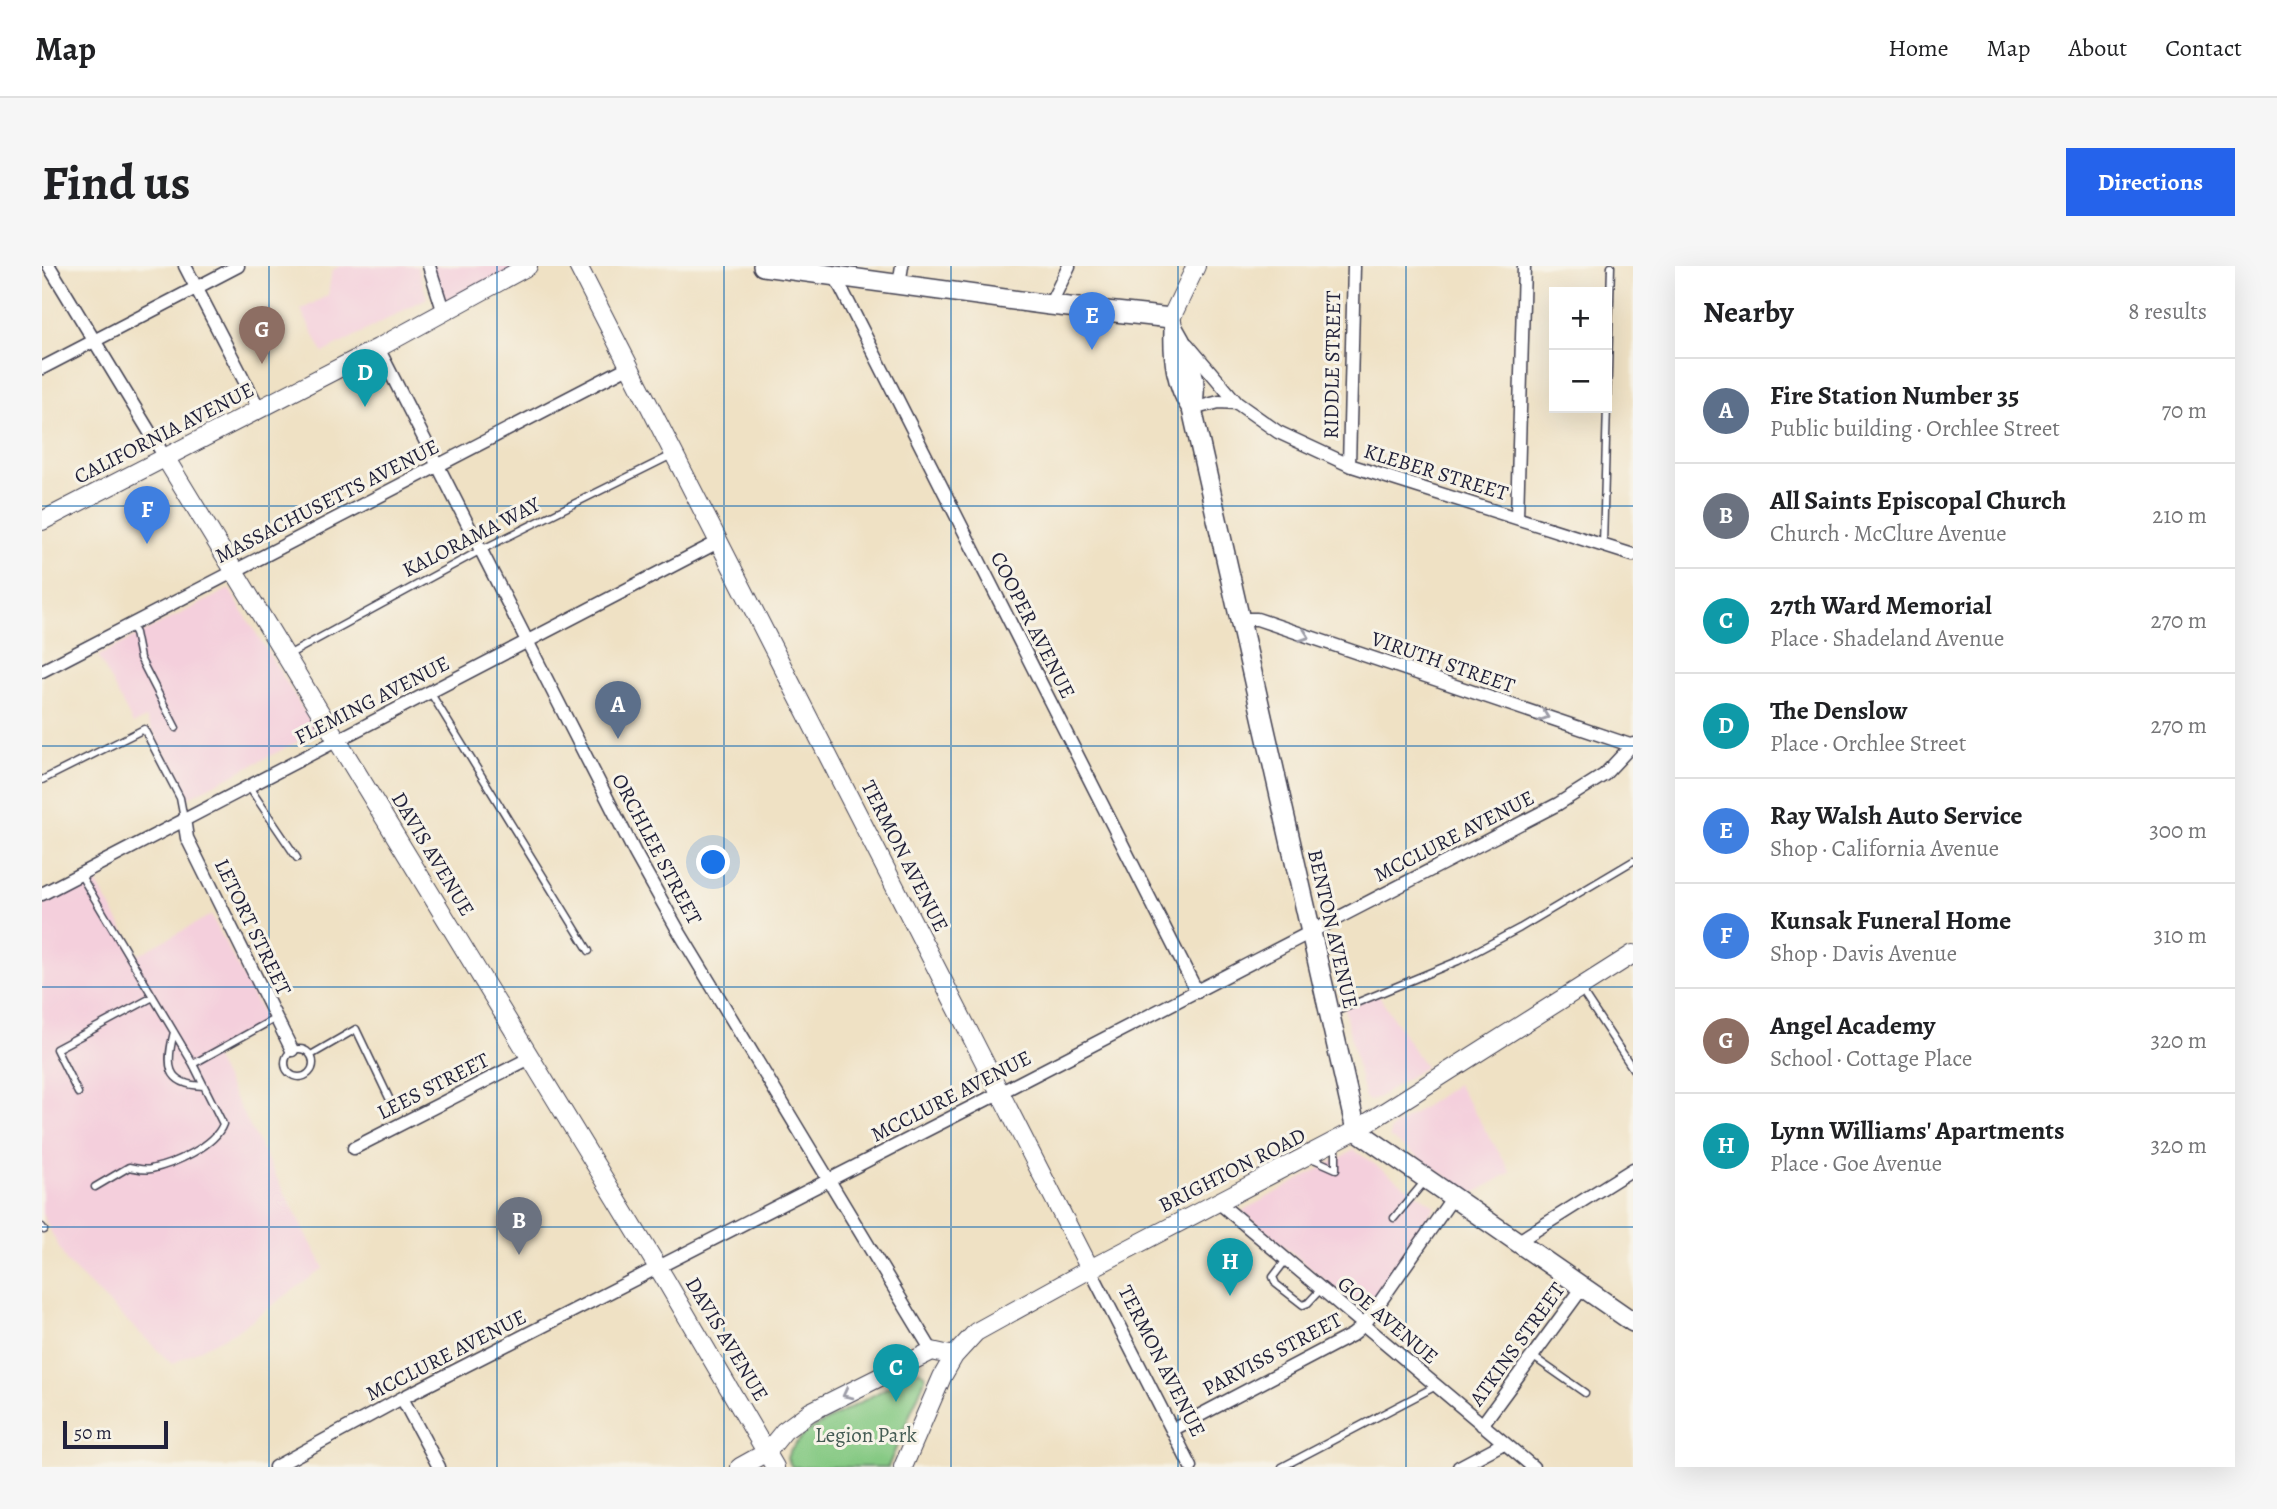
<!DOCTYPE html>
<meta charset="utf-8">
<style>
:root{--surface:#fff;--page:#f6f6f6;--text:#202124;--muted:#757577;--line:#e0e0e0;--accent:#2563eb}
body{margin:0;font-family:Alegreya,serif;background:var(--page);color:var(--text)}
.controls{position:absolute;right:21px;top:21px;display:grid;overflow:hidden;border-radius:0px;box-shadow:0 7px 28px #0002}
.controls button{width:63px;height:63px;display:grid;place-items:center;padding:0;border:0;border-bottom:2px solid var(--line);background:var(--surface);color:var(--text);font:35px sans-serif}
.scale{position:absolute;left:21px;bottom:18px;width:105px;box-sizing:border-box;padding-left:7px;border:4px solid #22223b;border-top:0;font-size:19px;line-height:24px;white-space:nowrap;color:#22223b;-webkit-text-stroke:5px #f7f3e8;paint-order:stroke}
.you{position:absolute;left:672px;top:597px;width:24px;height:24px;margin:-18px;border:5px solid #fff;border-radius:50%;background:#1a73e8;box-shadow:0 0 0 10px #1a73e833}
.badge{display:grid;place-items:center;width:46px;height:46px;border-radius:50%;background:var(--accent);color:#fff;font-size:23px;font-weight:700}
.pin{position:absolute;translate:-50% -58px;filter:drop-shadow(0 2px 4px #0008)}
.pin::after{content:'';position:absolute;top:37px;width:24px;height:21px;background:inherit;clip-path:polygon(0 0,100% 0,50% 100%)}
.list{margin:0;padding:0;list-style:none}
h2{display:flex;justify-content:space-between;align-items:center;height:91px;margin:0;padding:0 28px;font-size:30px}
h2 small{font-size:23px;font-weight:400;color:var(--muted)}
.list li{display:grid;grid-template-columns:46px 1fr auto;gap:21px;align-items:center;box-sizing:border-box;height:105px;padding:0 28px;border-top:2px solid var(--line)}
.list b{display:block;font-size:26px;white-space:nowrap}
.list p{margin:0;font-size:23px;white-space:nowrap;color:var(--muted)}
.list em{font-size:23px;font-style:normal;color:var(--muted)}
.map{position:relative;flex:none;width:1591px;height:1201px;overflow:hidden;border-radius:0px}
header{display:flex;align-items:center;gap:42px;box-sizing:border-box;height:98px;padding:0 35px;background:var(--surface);border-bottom:2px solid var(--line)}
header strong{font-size:33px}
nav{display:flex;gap:38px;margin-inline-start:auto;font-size:24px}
.intro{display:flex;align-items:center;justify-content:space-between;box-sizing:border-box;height:168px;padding:0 42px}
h1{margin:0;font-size:49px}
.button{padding:18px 32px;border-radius:0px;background:var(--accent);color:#fff;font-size:24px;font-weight:700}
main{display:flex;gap:42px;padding:0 42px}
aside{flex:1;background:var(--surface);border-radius:0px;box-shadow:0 7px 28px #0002}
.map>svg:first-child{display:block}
.built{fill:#f4cfdc}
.green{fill:#85c983;stroke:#54765f;stroke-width:2}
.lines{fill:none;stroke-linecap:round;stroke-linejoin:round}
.lane-casing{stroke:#413f50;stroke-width:9}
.street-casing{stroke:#413f50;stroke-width:15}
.secondary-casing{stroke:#413f50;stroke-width:20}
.primary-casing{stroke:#413f50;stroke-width:22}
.lane{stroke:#fff;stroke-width:6}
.street{stroke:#fff;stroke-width:12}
.secondary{stroke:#fff;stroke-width:18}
.primary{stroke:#fff;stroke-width:19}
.oneway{stroke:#9c9ca7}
.grid{fill:none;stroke:#1f6fb2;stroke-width:2;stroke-opacity:0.55}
.labels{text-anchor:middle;stroke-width:6;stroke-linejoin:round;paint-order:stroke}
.street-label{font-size:21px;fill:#22223b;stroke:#f7f3e8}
.park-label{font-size:21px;fill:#455c54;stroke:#f7f3e8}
</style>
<header>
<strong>Map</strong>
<nav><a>Home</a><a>Map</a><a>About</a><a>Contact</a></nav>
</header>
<div class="intro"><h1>Find us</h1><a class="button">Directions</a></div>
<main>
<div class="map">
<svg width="1591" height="1201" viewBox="0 0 1591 1201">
<rect width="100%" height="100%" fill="#f7f3e8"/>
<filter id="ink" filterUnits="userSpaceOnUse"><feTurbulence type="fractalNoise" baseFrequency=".0143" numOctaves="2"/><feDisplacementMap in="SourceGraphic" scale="14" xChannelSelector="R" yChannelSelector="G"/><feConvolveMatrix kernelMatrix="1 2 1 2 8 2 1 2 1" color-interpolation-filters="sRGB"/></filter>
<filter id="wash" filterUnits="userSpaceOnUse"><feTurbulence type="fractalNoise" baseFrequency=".00686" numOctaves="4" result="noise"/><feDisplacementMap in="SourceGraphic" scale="28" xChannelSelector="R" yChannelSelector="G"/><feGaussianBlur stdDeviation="1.57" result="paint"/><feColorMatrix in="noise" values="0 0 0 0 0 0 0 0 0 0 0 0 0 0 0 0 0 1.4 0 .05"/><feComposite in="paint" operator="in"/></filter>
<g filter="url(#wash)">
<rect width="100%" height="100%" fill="#efe1c4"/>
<path class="built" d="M299 0H375L385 32 281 87 259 44 286 29 290 4Z
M387 0H486L402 47Z
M187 323 275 466 145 532 104 452 91 458 56 390Z
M52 612 96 689 169 649 225 757 170 788 282 1002 196 1064 130 1098 25 997 0 948V639Z
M1336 728 1383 801 1332 834 1327 835 1322 830 1302 742Z
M1415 818 1469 906 1431 928 1348 872V864Z
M1312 884 1393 940 1322 1047 1200 945Z"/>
<path class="green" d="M877 1104 882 1108 883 1113 846 1201H750L745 1192 748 1184 764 1166Z"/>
</g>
<g filter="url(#ink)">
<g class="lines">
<g class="lane-casing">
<path id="lane" d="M1561 279 1569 0
M89 360 93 367 98 392 134 462
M246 389 439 284 630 189
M388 426 547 685
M0 514 102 463 138 532 142 553
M207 521 255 592
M38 608 151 798 234 752
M1539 724 1591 803
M1290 747 1416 695 1478 662 1591 595
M132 766C124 798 123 819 162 820
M243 797a14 14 0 1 1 28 0a14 14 0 1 1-28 0Z
M269 789 314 763 347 832
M36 827 14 783 111 731
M1267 891 1294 903V878
M53 921 87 901C94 902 103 905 109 903 132 898 173 880 181 858L151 798
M1352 952 1383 915
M0 961 2 964
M1244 994 1231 1011 1234 1018 1261 1039 1266 1037 1279 1023
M1490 1090 1543 1127
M1240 1201 1394 1120"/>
</g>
<g class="street-casing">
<path id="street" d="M7 0 124 193
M143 0 217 143
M387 0 402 47
M793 10 1155 726
M857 18 860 0
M1008 39 1027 0
M1145 78 1195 137 1236 166 1307 199 1591 289
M336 82 593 587 636 664 890 1085
M0 102 196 0
M1150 143 1177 136 1195 137
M1307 199 1312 0
M1475 252 1482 0
M1198 353H1215L1591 480
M0 405 588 100
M142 553 145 572 250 784
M0 628 678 275
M312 882 488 792
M1176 936 1491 1201
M1475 976 1591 903
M1048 1003 1149 1201
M360 1132 397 1201
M1440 1159 1541 1021
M1130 1164 1310 1069 1322 1059 1411 931
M233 1201 360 1132 971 820 1516 538 1562 509 1591 478
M1417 1201 1462 1177"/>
</g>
<g class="secondary-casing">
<path id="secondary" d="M536 0 1048 1003
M1132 64 1129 52 1154 0
M124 193 623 1013 733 1201
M0 255 336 82 486 0
M698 1201 725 1186 742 1165 768 1146 890 1085 912 1090
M861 1201 900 1111 912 1090 934 1066 1048 1003 1314 864 1591 688"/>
</g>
<g class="primary-casing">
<path id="primary" d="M721 0 1008 39 1129 52
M1132 64C1131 92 1134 119 1150 143L1314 864 1591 1056
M1132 64C1147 89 1157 113 1150 143"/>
</g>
<use href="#lane" class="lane"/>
<use href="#street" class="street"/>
<use href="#secondary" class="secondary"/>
<use href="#primary" class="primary"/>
</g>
<defs><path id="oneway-chevron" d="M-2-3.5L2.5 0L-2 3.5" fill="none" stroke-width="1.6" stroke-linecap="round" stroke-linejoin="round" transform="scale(1.75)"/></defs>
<g class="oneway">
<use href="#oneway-chevron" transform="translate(1263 370) rotate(19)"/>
<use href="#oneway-chevron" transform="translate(1502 450) rotate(19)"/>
<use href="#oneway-chevron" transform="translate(805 1128) rotate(153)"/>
</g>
</g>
<path class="grid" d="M227 0V1201M455 0V1201M682 0V1201M909 0V1201M1136 0V1201M1364 0V1201M0 240H1591M0 480H1591M0 721H1591M0 961H1591"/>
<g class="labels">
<g class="street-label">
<text transform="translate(1290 99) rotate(-89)" y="7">RIDDLE STREET</text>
<text transform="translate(122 167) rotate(-27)" y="7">CALIFORNIA AVENUE</text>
<text transform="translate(1394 206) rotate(17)" y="7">KLEBER STREET</text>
<text transform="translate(285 235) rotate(-27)" y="7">MASSACHUSETTS AVENUE</text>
<text transform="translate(429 271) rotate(-27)" y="7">KALORAMA WAY</text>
<text transform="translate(991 359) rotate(63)" y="7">COOPER AVENUE</text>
<text transform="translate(1401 396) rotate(19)" y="7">VIRUTH STREET</text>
<text transform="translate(330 434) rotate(-27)" y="7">FLEMING AVENUE</text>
<text transform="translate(1412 570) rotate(-27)" y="7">MCCLURE AVENUE</text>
<text transform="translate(615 583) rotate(62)" y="7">ORCHLEE STREET</text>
<text transform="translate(391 588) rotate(59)" y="7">DAVIS AVENUE</text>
<text transform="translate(863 590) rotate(63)" y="7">TERMON AVENUE</text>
<text transform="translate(211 661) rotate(64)" y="7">LETORT STREET</text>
<text transform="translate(1291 663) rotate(77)" y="7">BENTON AVENUE</text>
<text transform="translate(391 820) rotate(-27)" y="7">LEES STREET</text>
<text transform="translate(909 830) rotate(-27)" y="7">MCCLURE AVENUE</text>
<text transform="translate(1190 904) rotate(-27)" y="7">BRIGHTON ROAD</text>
<text transform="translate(1346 1054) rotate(40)" y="7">GOE AVENUE</text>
<text transform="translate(685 1073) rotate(59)" y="7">DAVIS AVENUE</text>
<text transform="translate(1475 1078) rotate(-54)" y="7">ATKINS STREET</text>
<text transform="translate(1230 1088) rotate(-28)" y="7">PARVISS STREET</text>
<text transform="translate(404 1089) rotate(-27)" y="7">MCCLURE AVENUE</text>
<text transform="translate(1120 1095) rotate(63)" y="7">TERMON AVENUE</text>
</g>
<g class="park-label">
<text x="824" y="1176">Legion Park</text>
</g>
</g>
</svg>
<div class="controls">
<button>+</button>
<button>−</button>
</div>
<div class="scale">50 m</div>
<div class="you"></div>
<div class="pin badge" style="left:576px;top:473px;background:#5c6f8a">A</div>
<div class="pin badge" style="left:477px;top:989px;background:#6b7280">B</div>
<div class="pin badge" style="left:854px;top:1136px;background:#0f9aa8">C</div>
<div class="pin badge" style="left:323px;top:141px;background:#0f9aa8">D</div>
<div class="pin badge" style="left:1050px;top:84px;background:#3f7fe0">E</div>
<div class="pin badge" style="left:105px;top:278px;background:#3f7fe0">F</div>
<div class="pin badge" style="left:220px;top:98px;background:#8d6e63">G</div>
<div class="pin badge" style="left:1188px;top:1030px;background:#0f9aa8">H</div>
</div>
<aside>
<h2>Nearby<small>8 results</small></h2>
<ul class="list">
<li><span class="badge" style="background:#5c6f8a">A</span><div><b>Fire Station Number 35</b><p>Public building · Orchlee Street</p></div><em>70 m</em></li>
<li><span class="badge" style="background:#6b7280">B</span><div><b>All Saints Episcopal Church</b><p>Church · McClure Avenue</p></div><em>210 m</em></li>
<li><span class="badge" style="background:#0f9aa8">C</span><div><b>27th Ward Memorial</b><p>Place · Shadeland Avenue</p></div><em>270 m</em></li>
<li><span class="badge" style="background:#0f9aa8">D</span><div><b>The Denslow</b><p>Place · Orchlee Street</p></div><em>270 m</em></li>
<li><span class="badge" style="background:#3f7fe0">E</span><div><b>Ray Walsh Auto Service</b><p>Shop · California Avenue</p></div><em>300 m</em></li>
<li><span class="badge" style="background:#3f7fe0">F</span><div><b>Kunsak Funeral Home</b><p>Shop · Davis Avenue</p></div><em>310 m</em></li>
<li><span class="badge" style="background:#8d6e63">G</span><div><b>Angel Academy</b><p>School · Cottage Place</p></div><em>320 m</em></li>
<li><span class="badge" style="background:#0f9aa8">H</span><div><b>Lynn Williams' Apartments</b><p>Place · Goe Avenue</p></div><em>320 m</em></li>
</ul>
</aside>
</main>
